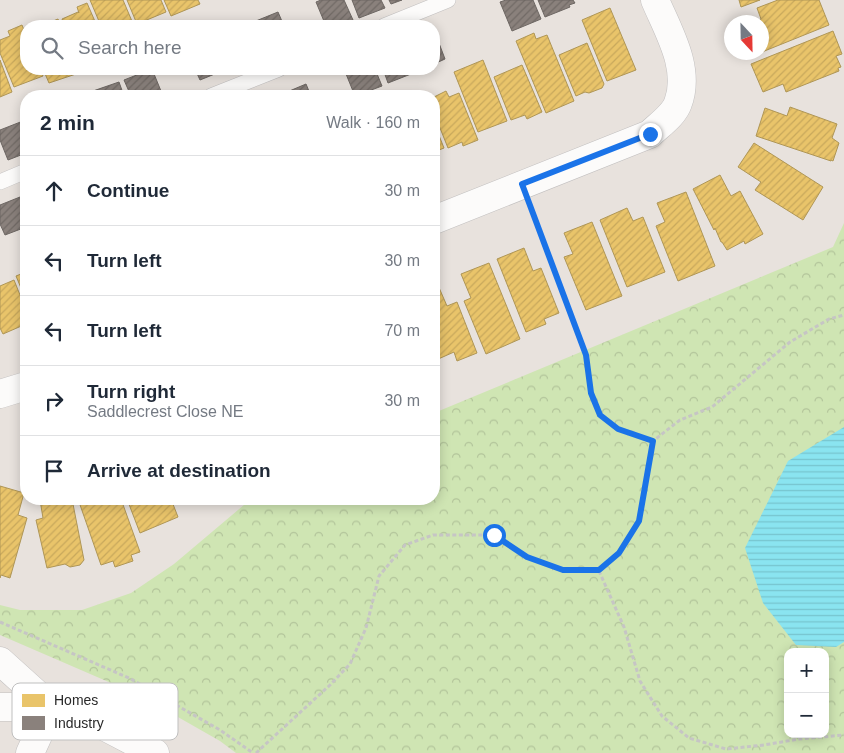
<!DOCTYPE html>
<meta charset="utf-8">
<style>
:root{--surface:#fff;--page:#f6f6f7;--text:#1f2937;--muted:#747a83;--line:#e0e1e3}
body{margin:0;font-family:Arial,sans-serif;background:var(--page);color:var(--text)}
.controls{position:absolute;right:15px;bottom:15px;display:grid;overflow:hidden;border-radius:10px;box-shadow:0 2px 12px #0003}
.controls button{width:45px;height:45px;display:grid;place-items:center;padding:0;border:0;border-bottom:1px solid var(--line);background:var(--surface);color:var(--text);font:25px sans-serif}
.compass{position:absolute;left:724px;top:15px;width:45px;height:45px;border-radius:50%;background:var(--surface);box-shadow:0 2px 12px #0003;rotate:158deg}
.stop{position:absolute;width:15px;height:15px;margin:-11px;border:4px solid #1a73e8;border-radius:50%;background:#fff}
.stop.end{background:#1a73e8;border-color:#fff;box-shadow:0 1px 5px #0008}
.list{margin:0;padding:0;list-style:none}
h2{display:flex;justify-content:space-between;align-items:center;height:65px;margin:0;padding:0 20px;font-size:21px}
h2 small{font-size:16px;font-weight:400;color:var(--muted)}
.list li{display:grid;grid-template-columns:32px 1fr auto;gap:15px;align-items:center;box-sizing:border-box;height:70px;padding:0 20px;border-top:1px solid var(--line)}
.list b{display:block;font-size:19px;white-space:nowrap}
.list p{margin:0;font-size:16px;white-space:nowrap;color:var(--muted)}
.list em{font-size:16px;font-style:normal;color:var(--muted)}
.icon{flex:none;width:28px;height:28px;fill:none;stroke:currentColor;stroke-width:2;stroke-linecap:round;stroke-linejoin:round}
.map{position:relative;flex:none;width:844px;height:753px;overflow:hidden}
.search{position:absolute;background:var(--surface);box-shadow:0 2px 12px #0003;left:20px;top:20px;width:420px;height:55px;display:flex;align-items:center;gap:12px;box-sizing:border-box;padding:0 18px;border-radius:20px;color:var(--muted);font-size:19px}
.panel{position:absolute;background:var(--surface);box-shadow:0 2px 12px #0003;left:20px;top:90px;width:420px;height:415px;border-radius:20px}
.map>svg:first-child{display:block}
.forest{fill:url(#forest-crowns);fill-rule:evenodd}
.water{fill:url(#water-rules)}
.homes{fill:url(#homes-hatch);stroke:#af9656}
.industry{fill:url(#industry-hatch);stroke:#6d6763}
.lines{fill:none;stroke-linecap:round;stroke-linejoin:round}
.service-casing{stroke:#c1bfbf;stroke-width:16}
.minor-casing{stroke:#c1bfbf;stroke-width:29}
.tertiary-casing{stroke:#c1bfbf;stroke-width:29}
.path{stroke:#c6c5c5;stroke-width:3;stroke-dasharray:4 2.5;stroke-linecap:butt}
.service{stroke:#fcfbfa;stroke-width:15}
.minor{stroke:#fcfbfa;stroke-width:28}
.tertiary{stroke:#fcfbfa;stroke-width:28}
.route{stroke:#1a73e8;stroke-width:6}
.key{fill:#fff;stroke:#bfbfbf;stroke-width:1}
.key-label{font-size:14px;fill:#292929}
</style>
<div class="map">
<svg width="844" height="753" viewBox="0 0 844 753">
<defs>
<pattern id="forest-crowns" width="20" height="18" patternUnits="userSpaceOnUse" patternTransform="scale(1.25)"><rect width="20" height="18" fill="#cfe5b3"/><path d="M2 6a3 3 0 1 1 6 0M12 15a3 3 0 1 1 6 0" fill="none" stroke="#b2c49a"/></pattern>
<pattern id="water-rules" width="6" height="5" patternUnits="userSpaceOnUse" patternTransform="scale(1.25)"><rect width="6" height="5" fill="#8ae4f0"/><path d="M0 2.5h6" fill="none" stroke="#77c4ce"/></pattern>
<pattern id="homes-hatch" width="6" height="6" patternUnits="userSpaceOnUse" patternTransform="scale(1.25)"><rect width="6" height="6" fill="#e9c46a"/><path d="M-1 1l2-2M0 6l6-6M5 7l2-2" fill="none" stroke="#c8a85c"/></pattern>
<pattern id="industry-hatch" width="6" height="6" patternUnits="userSpaceOnUse" patternTransform="scale(1.25)"><rect width="6" height="6" fill="#8a817c"/><path d="M-1 1l2-2M0 6l6-6M5 7l2-2" fill="none" stroke="#716a66"/></pattern>
</defs>
<rect width="100%" height="100%" fill="#e8e2dd"/>
<path class="forest" d="M844 223V753H236L220 741 141 696 0 635V605L20 610H82L131 593 174 564 251 499H434V413L833 247ZM788 652H825V734H788Z"/>
<path class="water" d="M844 427V642L836 647 796 645 763 603 745 548 788 461Z"/>
<path class="homes" d="M90 0H123L134 26H101Z
M127 0H161L166 12 137 24Z
M164 0H198L200 4 171 16Z
M739 0H760L741 7Z
M778 0H819L829 25 762 52V22H753L761 19 757 8Z
M87 3 97 26H65L62 19 78 12 79 13 77 7Z
M610 8 636 70 607 81 582 20Z
M58 19 61 26H41Z
M22 25 26 35V69H40L43 76 14 87 0 53V40L10 36 8 31Z
M833 31 842 54 836 56 841 67 838 68 839 71 786 92 783 84 763 92 751 64Z
M534 33 536 39 547 35 574 101 546 113 516 41Z
M587 43 604 84 602 88 589 93 585 92 576 96 559 55Z
M743 52H760L745 58Z
M0 60 12 92 0 97Z
M483 60 507 121 478 132 454 72Z
M522 65 542 112 527 119 525 115 511 120 494 77Z
M43 69H78L79 73 49 83Z
M371 91 373 96H360Z
M446 91 449 97 459 93 478 140 463 146 462 142 448 148 434 113V97Z
M790 107 837 124 832 138 839 143 833 161 831 160V161L756 136 765 108 787 116Z
M434 123 444 148 434 152Z
M754 143 823 187 803 220 755 190 761 182 738 167Z
M720 175 731 196 740 191 763 234 745 244 744 241 727 250 722 242H721L715 228 714 230 693 189Z
M686 192 715 266 678 281 656 226 665 222 657 203Z
M627 208 633 221 643 217 665 272 627 287 600 220Z
M592 222 622 296 586 310 564 257 573 254 564 233Z
M524 248 533 271 541 268 559 313 544 319 546 324 526 332 497 259Z
M489 263 520 339 486 354 464 301 471 298 461 274Z
M26 272V300L16 276Z
M14 280 26 310V324L3 334 0 328V286Z
M437 283 447 306 457 302 477 353 457 361 454 352 436 360 434 354V285Z
M0 486 24 493 18 515 27 518 10 578 1 575 0 578Z
M44 499H72L84 560 80 565 70 567 65 564 47 568 36 520 43 518 40 500Z
M78 499H121L140 552 131 555 133 561 115 567 113 561 101 565Z
M127 499H171L178 517 140 533Z"/>
<path class="industry" d="M321 0H344L353 20 337 26H326L316 2Z
M352 0H381L385 8 359 18Z
M389 0H402L391 4Z
M506 0H533L541 19 512 31 500 2Z
M538 0H573L575 3 569 5 570 7 545 17Z
M278 12 284 26H253L251 23Z
M434 30 445 59 434 64Z
M152 69 163 96H131L124 80Z
M195 69H227L200 80Z
M344 69H375L382 86 355 96Z
M383 69H414L416 72 388 83Z
M119 82 124 96H95L93 91Z
M306 84 311 96H281L280 95Z
M23 121 26 130V153L8 160 0 140V130Z
M20 197 26 213V227L5 235 0 224V205Z"/>
<g class="lines">
<g class="service-casing">
<path id="service" d="M384 26 448 0
M211 96 279 69
M0 182 26 171"/>
</g>
<g class="minor-casing">
<path id="minor" d="M434 220 650 134C659 125 674 115 678 103 691 68 668 31 655 0
M0 394 26 386
M30 753 51 707"/>
</g>
<g class="tertiary-casing">
<path id="tertiary" d="M0 661 51 707
M0 707H51L96 722 155 753"/>
</g>
<path class="path" d="M533 212 586 355 591 393 600 415 619 429 653 441
M599 571 624 627 640 681 662 716 689 738 726 749 764 745 799 739 844 735
M0 622 129 678 220 730 253 753
M256 753 330 685 350 664 366 628 379 576 405 545 433 535H494L527 557 563 569 599 571 619 553 639 521 653 441 680 420 712 407 790 342 829 319 844 315"/>
<use href="#service" class="service"/>
<use href="#minor" class="minor"/>
<use href="#tertiary" class="tertiary"/>
</g>
<g class="lines">
<path class="route" d="M494 535 527 557 563 570H599L619 553 639 521 653 441 618 429 600 415 591 393 586 355 522 184 650 134"/>
</g>
<rect x="12" y="683" width="166" height="57" rx="8" class="key"/>
<rect x="22" y="694" width="23" height="13" fill="#e9c46a"/>
<rect x="22" y="716" width="23" height="14" fill="#8a817c"/>
<g class="key-label">
<text x="54" y="705">Homes</text>
<text x="54" y="728">Industry</text>
</g>
</svg>
<div class="controls">
<button>+</button>
<button>−</button>
</div>
<svg class="compass" viewBox="-18 -18 36 36"><path d="M0-13l5 13h-10z" fill="#e53935"/><path d="M0 13l5-13h-10z" fill="#747a83"/></svg>
<div class="stop" style="left:494px;top:535px"></div>
<div class="stop end" style="left:650px;top:134px"></div>
<div class="search"><svg class="icon" aria-label="search" viewBox="0 0 24 24"><circle cx="10" cy="10" r="6"/><path d="M15 15l6 6"/></svg>Search here</div>
<section class="panel">
<h2>2 min<small>Walk · 160 m</small></h2>
<ul class="list">
<li><svg class="icon" aria-label="ahead" viewBox="0 0 24 24"><path d="M12 20V5M6 11l6-6 6 6"/></svg><div><b>Continue</b></div><em>30 m</em></li>
<li><svg class="icon" aria-label="left" viewBox="0 0 24 24"><path d="M17 20v-9H6M10 6l-5 5 5 5"/></svg><div><b>Turn left</b></div><em>30 m</em></li>
<li><svg class="icon" aria-label="left" viewBox="0 0 24 24"><path d="M17 20v-9H6M10 6l-5 5 5 5"/></svg><div><b>Turn left</b></div><em>70 m</em></li>
<li><svg class="icon" aria-label="right" viewBox="0 0 24 24"><path d="M7 20v-9h11M14 6l5 5-5 5"/></svg><div><b>Turn right</b><p>Saddlecrest Close NE</p></div><em>30 m</em></li>
<li><svg class="icon" aria-label="arrive" viewBox="0 0 24 24"><path d="M6 21V4h12l-3 4 3 4H6"/></svg><div><b>Arrive at destination</b></div></li>
</ul>
</section>
</div>
